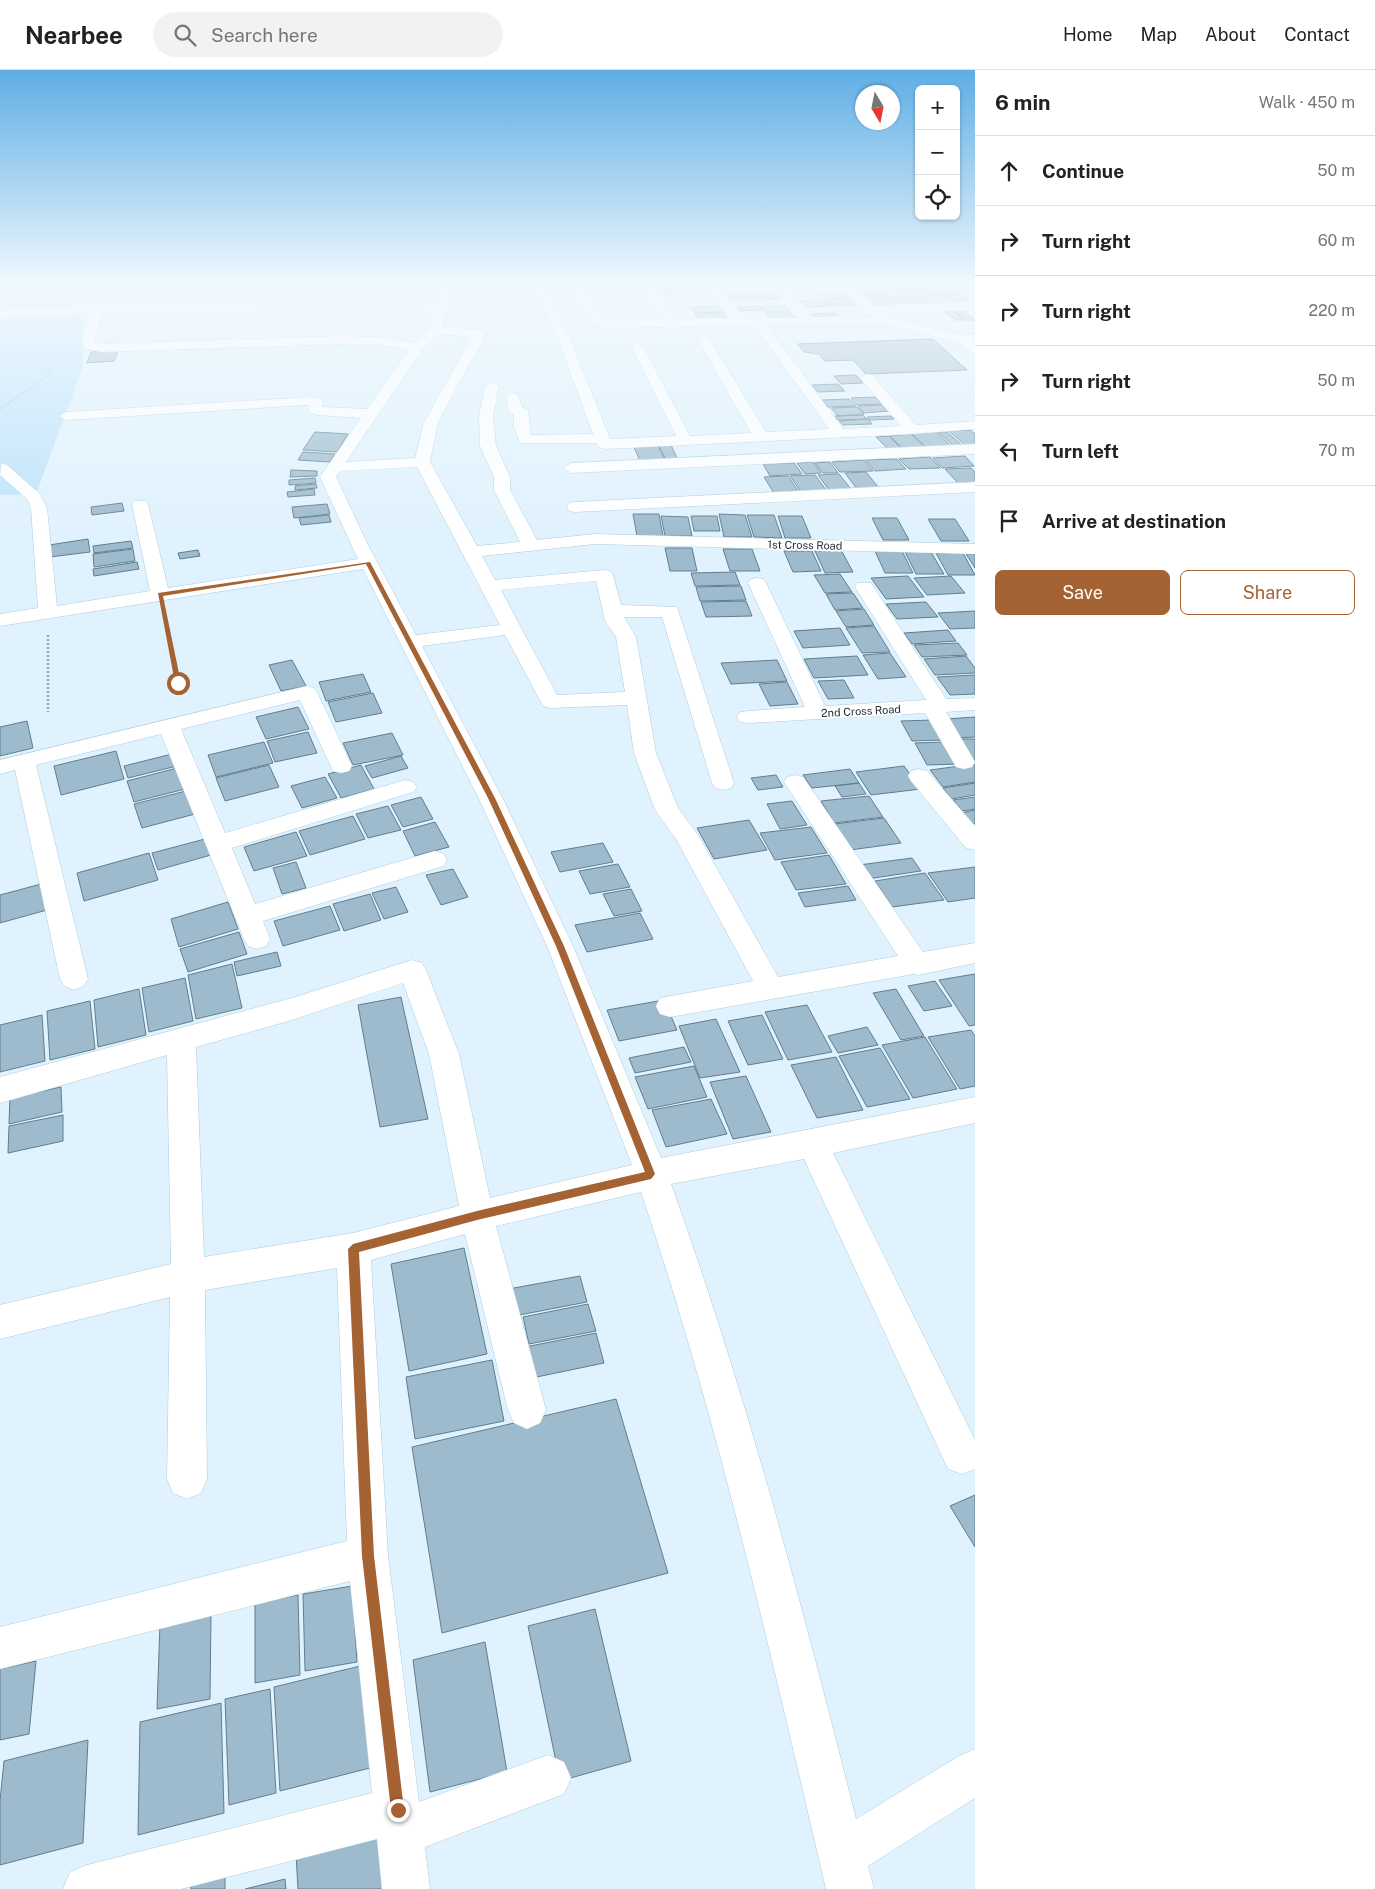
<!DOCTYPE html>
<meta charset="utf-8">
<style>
:root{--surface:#fff;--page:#f2f2f2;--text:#222;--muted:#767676;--line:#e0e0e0;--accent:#a56232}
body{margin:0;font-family:"Public Sans",sans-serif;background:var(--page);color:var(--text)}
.controls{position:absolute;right:15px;top:15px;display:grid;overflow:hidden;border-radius:8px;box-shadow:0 1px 4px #0004}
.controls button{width:45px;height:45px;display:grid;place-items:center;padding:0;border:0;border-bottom:1px solid var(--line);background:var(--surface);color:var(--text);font:25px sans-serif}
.compass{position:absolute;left:855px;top:15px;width:45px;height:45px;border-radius:50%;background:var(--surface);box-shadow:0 1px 4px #0004;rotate:170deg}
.stop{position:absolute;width:15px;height:15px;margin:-11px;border:4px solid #a56232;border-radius:50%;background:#fff}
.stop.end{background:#a56232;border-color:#fff;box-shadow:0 1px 5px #0008}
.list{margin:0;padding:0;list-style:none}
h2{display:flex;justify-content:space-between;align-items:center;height:65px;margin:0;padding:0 20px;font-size:21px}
h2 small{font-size:16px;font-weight:400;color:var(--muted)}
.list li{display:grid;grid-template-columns:32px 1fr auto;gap:15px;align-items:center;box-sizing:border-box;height:70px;padding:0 20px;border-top:1px solid var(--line)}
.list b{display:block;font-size:19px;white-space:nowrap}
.list em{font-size:16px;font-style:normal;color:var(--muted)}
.actions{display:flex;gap:10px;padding:15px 20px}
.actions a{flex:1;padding:11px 0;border:1px solid var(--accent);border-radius:8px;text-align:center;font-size:18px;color:var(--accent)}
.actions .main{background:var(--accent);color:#fff}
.icon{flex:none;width:28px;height:28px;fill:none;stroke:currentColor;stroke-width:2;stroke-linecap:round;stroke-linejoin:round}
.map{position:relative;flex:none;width:975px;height:1819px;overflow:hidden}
header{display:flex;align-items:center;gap:30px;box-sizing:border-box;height:70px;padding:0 25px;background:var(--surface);border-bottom:1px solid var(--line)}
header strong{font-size:24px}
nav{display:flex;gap:28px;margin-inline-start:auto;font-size:18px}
.search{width:350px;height:45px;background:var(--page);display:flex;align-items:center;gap:12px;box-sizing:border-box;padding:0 18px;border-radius:28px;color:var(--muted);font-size:19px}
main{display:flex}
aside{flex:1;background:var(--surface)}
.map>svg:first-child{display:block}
.green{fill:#bde3fa}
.building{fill:#9dbbcd;stroke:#617e8e}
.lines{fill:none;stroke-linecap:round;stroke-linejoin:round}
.street-casing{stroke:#adccde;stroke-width:1}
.secondary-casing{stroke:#adccde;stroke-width:1}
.path-far1{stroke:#98a8b1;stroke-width:1;stroke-dasharray:1 1;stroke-linecap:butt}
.path{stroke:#98a8b1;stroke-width:2.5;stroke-dasharray:2 2;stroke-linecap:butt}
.street{fill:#fff;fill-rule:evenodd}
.secondary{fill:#fff;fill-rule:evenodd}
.route{fill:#a56232}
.labels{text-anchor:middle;stroke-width:4;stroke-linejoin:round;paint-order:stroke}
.far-street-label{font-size:11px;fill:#1d292f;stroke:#fff}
</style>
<header>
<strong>Nearbee</strong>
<div class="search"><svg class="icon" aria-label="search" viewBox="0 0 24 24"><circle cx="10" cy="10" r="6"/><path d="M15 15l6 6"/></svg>Search here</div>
<nav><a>Home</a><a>Map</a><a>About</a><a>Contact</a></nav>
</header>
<main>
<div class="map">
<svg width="975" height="1819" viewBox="0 0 975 1819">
<rect width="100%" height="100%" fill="#e0f2fd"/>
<path class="green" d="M0 213H418V226L54 235 0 239Z
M83 246V297L36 424 0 425V250Z"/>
<path class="building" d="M648 213H673L674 215 650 216Z
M675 213H698L705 222 684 223Z
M675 215 678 219 653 220 650 216Z
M952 217 962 225H947L937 218Z
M916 218 926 226 917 227 907 219Z
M919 218H935L945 225 928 226Z
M896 219 906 227 888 228 879 220Z
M897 219H906L916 227H907Z
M678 220 681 224 656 225 653 221Z
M860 220H877L882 223 864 224Z
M775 222 781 229 756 230 750 223Z
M749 223 753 229 729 230 724 224Z
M818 223H843L849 228 824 229Z
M883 224 887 228H867L863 225Z
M963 225 975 234 958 235 946 226Z
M945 226 955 235 918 236 907 228Z
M906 227 916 236 878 238 868 229Z
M849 229 856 235 830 236 825 230Z
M823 230 829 236 803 237 797 231Z
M718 236 724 242 695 243 691 237Z
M759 236 762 240 736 241 733 237Z
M761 236H785L796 249 771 250Z
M944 241H953L964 250H955Z
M954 241H963L975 250H966Z
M723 243 729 250 701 251 695 244Z
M835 243 842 250 816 251 810 244Z
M933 269 967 300 866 304 853 290 825 291 819 284 804 282 798 274Z
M118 281 114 291 87 293 91 282Z
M856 305 863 313 841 314 834 306Z
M838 314 845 321 818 322 812 315Z
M875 327 882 334 857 335 851 328Z
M849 329 856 336 828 337 822 330Z
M881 335 888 341 864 343 858 336Z
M857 337 864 344 838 346 831 338Z
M863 345 867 349 838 350 835 346Z
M891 346 894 349 870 350 867 347Z
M868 349 872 354 843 355 839 351Z
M970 360 975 364V374L965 375 949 361Z
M315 362 348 364 337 382 303 380Z
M936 362 951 376 927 378 912 364Z
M938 362H947L963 376H954Z
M911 364 925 377 903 379 890 366Z
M889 366 902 379 889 380 876 367Z
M671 375 678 390H666L659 376Z
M658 376 665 390 640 391 634 377Z
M303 382 335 384 330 392 298 390Z
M965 386 974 396 942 398 933 388Z
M930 387 940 398 909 399 899 389Z
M897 389 906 399 875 401 866 390Z
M864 390 873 401 840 402 832 392Z
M813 392 821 403 805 404 797 393Z
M830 392 838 403H823L815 393Z
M794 393 802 404 770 406 763 394Z
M971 398 975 402V412L958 413 945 399Z
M291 400 317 401V406L290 407Z
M866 402 879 418 857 419 845 403Z
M839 404 851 419 829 420 818 405Z
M815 405 826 420 801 422 790 406Z
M788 406 798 421 774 423 764 407Z
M315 408 316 413 289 415V410Z
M316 414 317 418 295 420V416Z
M314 419 315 425 288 427 287 422Z
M122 433 124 441 92 445 91 437Z
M327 434 330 444 294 448 292 437Z
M633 444H659L663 466H637Z
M719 444 745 445 752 467H724Z
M329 445 331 452 301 455 299 448Z
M747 445H774L782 468 754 467Z
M661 446 688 447 692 466H665Z
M691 446H717L720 461H694Z
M778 446H802L811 468H785Z
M872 448H897L909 470H883Z
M928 449H955L969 471H941Z
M88 469 90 482 50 487 49 475Z
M131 471 133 478 94 483 93 476Z
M665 478H692L697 501H670Z
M133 479 135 491 94 497 93 484Z
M723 479H752L760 501H730Z
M198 480 200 486 180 489 178 483Z
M841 480 853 502 825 503 815 481Z
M784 481H812L821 501 793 502Z
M875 481H902L913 503H885Z
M905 482H931L944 504H916Z
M936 483H963L975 505H948Z
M966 484H975V498Z
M137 492 139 499 94 506 93 499Z
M735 502 740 515 695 516 691 503Z
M840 504 852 522 825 523 814 505Z
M908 506 924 527 886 529 871 508Z
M951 506 965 523 927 525 914 508Z
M741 516 746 530 700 531 696 517Z
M853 523 863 538 835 540 826 524Z
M746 531 752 546 706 547 701 532Z
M926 532 938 547 897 549 886 534Z
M864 539 874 555 846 557 836 541Z
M975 541V558L950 559 938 543Z
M874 556 890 582 862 583 846 558Z
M840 558 850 575 803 578 794 561Z
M948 560 956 571 912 574 904 563Z
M958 573 967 585 922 587 914 575Z
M890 583 906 607 878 609 863 585Z
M857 586 868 605 814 608 804 589Z
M966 586 975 598V603L935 605 924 589Z
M292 590 306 616 281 621 269 595Z
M777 590 787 611 731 614 721 593Z
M363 604 371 622 326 631 319 612Z
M975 605V624L950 625 937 607Z
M844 610 854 628 828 629 818 611Z
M787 612 798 634 770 636 759 614Z
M373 623 382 643 336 652 328 632Z
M298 637 309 659 266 669 256 647Z
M975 647V667L957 668 946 649Z
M933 650 945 670 912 671 901 651Z
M27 651 33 678 0 686V657Z
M308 662 317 683 275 692 267 671Z
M392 663 403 685 353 695 343 673Z
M958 669H975V692H971Z
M264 672 273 693 216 707 208 685Z
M946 672 959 694 927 695 915 673Z
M116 681 124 709 61 725 54 696Z
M172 684 177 696 128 708 124 696Z
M401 686 408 698 372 708 365 696Z
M975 694V712L943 717 930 700Z
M269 695 279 717 225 731 216 708Z
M361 695 374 719 341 728 328 704Z
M904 696 921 719 871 725 856 702Z
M177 698 185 719 134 732 127 711Z
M850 699 859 713 812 718 803 705Z
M776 705 783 717 758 720 751 708Z
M325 707 337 728 302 738 291 716Z
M859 713 866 724 842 727 835 716Z
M975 713V725L951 729 943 718Z
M186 721 195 744 142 758 134 734Z
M869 726 883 747 834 753 821 731Z
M421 727 433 749 403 757 391 735Z
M975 727V739L962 741 953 730Z
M792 731 807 755 780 759 767 734Z
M388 736 401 760 368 768 356 744Z
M975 740V754H971L961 743Z
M353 746 365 769 310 785 299 761Z
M884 748 901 773 850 780 835 754Z
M749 750 767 780 714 789 697 758Z
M435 752 449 777 415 786 403 761Z
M811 757 827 783 775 790 760 763Z
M296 762 307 786 254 801 244 777Z
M205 769 211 785 158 800 152 783Z
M603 773 613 792 560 802 551 782Z
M149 783 158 810 84 831 77 803Z
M829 785 846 814 796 820 781 792Z
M912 788 921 801 867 809 859 795Z
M296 792 306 818 282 824 273 798Z
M618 794 630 817 590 824 579 801Z
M975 797V828L948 832 928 803Z
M453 799 468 827 441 835 426 805Z
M925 803 944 830 892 837 875 811Z
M41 814 47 840 0 853V825Z
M848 816 856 830 805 837 798 823Z
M396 817 408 842 384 849 372 823Z
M631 819 642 841 614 846 603 824Z
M370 824 381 850 344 861 333 834Z
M228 832 238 859 179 877 171 849Z
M330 836 340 860 283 876 274 851Z
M640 843 653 869 587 882 575 855Z
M239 862 247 884 188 902 180 879Z
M277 882 281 896 237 906 234 892Z
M232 894 242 938 196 949 188 905Z
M975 904V955L969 956 939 910Z
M185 908 193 951 149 962 142 918Z
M935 911 952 936 924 941 908 916Z
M139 919 146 965 98 977 94 930Z
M896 919 924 966 901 970 873 923Z
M401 927 428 1049 380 1057 358 935Z
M664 930 677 960 619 971 607 940Z
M90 931 95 979 50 990 47 941Z
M807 935 832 982 788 990 765 942Z
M42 945 45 991 0 1002V955Z
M762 945 783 989 748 995 728 951Z
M716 949 740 1002 700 1008 679 956Z
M867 957 878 975 838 983 828 966Z
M971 960 975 966V1016L960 1019 928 967Z
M925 967 957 1019 913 1028 882 975Z
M684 977 691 992 635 1003 629 988Z
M880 978 910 1029 867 1037 839 986Z
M836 987 863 1040 817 1048 791 995Z
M694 996 707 1027 648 1039 635 1007Z
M746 1006 771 1062 733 1069 710 1012Z
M61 1017 62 1042 9 1054 10 1028Z
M711 1029 727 1064 666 1077 652 1040Z
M63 1045V1071L8 1083 9 1056Z
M464 1178 487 1284 409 1301 391 1194Z
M580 1206 587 1232 509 1247 503 1220Z
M588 1234 596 1261 529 1274 523 1247Z
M596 1263 604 1293 527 1309 520 1278Z
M492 1290 504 1351 415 1369 406 1307Z
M616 1329 668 1503 442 1563 412 1377Z
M975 1425V1477L950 1436Z
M352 1516 357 1592 305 1601 303 1524Z
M298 1525 300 1605 255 1613V1533Z
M595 1539 631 1691 560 1711 528 1556Z
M211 1543 210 1629 157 1639 160 1553Z
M485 1572 507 1702 430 1722 413 1590Z
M36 1591 29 1664 0 1670V1599Z
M360 1596 370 1698 280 1721 274 1617Z
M270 1619 276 1723 229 1735 225 1629Z
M221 1633 224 1743 138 1765 140 1652Z
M88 1670 83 1773 0 1795V1731L4 1691Z
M382 1760 388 1819H298L296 1784Z
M225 1805V1819H191V1815Z
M285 1809 286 1819H245Z"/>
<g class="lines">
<g class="street-casing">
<path id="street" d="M439 213H451L443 257 480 260 486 264 438 352 430 392 477 476 520 472 494 420V407L480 376 479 346 485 316 492 312 499 316 493 346 496 376 510 407V420L537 470 595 464 975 474V484L595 474 482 486 495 510 604 500 610 501 613 505 621 535 677 537 734 713 731 718 723 720 715 718 712 713 662 547H624L636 567 656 683 678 738 698 765 778 907 898 886 784 712 787 707 795 705 803 707 923 882 975 873V893L918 905 914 904 670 947 660 944 656 936 660 928 753 911 676 769 655 740 634 683 627 635 550 638 543 636 505 565 422 576 503 729 573 876 661 1088 975 1027V1053L833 1083 975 1370V1399L962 1404 948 1399 804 1089 671 1114C746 1322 802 1535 856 1749L959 1686 975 1679V1728L868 1796 874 1819H826C771 1585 718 1350 641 1122L496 1156 546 1340 540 1353 527 1359 514 1353 508 1340 465 1164 371 1190 388 1486 419 1732 548 1685 564 1692 571 1708 564 1724 425 1777 430 1819H382L377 1769 181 1819H63L70 1802 87 1795 372 1723 350 1511 0 1599V1557L347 1471 337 1198 205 1220 207 1409 201 1423 187 1429 173 1423 167 1409 170 1227 0 1269V1235L171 1194 167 985 0 1033V1007L292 928 412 890 422 893 426 900 459 984 490 1128 632 1095 547 876 479 729 363 499 0 556V544L38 538 31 438 27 429 0 405 1 393 7 395 40 424 47 438 57 536 150 521 132 434 134 431H146L148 434 168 518 358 489 320 407 361 348 317 345 309 342 308 335 66 350 59 346 66 342 311 327 321 329 323 332 322 337 367 339 409 280 379 275 340 274 101 282 86 279 81 272 90 243 0 249V241L98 235 389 229 414 230 434 235ZM389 237 414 238 433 242 430 258 414 273 379 267 340 266 101 274 94 271 103 243ZM439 264 472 267 424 352 415 388 346 392 422 280ZM417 397 500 555 416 565 366 471 336 407 340 401ZM596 511 605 551 616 567 625 622 557 625 501 520ZM403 913 429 984 459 1136 353 1163 204 1187 196 977 292 950Z
M530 213H542L570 269 610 369 676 366 631 276 637 272 643 276 690 366 751 363 698 270 704 266 710 270 766 362 829 359 755 256 678 257 673 259 668 257 604 258C585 253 577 229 569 213H581L595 240 606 250 663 249 638 213H650L675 249 731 248 704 213H716L744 248H800L770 213H782L813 247H887L889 250 883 254 767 255 843 359 901 356 860 308 867 304 872 305 916 355 975 351V359L912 364 604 379 599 377 596 373H520L514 357V345L508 341 506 327 513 323 518 324 522 337 528 341 531 365 593 364 558 269Z
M872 213H975V216L848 220 842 217 848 214Z
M975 232V240L870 244 864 240 870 236Z
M975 264V272L961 273 955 269 961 265Z
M975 374V384L571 403 563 398 571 393Z
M975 412V422L575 442 569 441 567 437 569 433 575 432Z
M757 508 763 509 766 513 825 636 926 630 855 517 857 513H871L946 629 975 628V640L946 642 975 692 972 697 964 699 956 697 925 643 748 653 740 652 737 647 740 642 748 641 805 637 748 513 751 509Z
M307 616 314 618 317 622 352 696 349 701 341 703 333 701 300 630 181 659 225 763 405 710 413 712 417 717 413 722 232 778 255 834 435 781 444 784 447 790 444 796 263 851 270 869 266 876 257 879 248 876 244 869 161 664 36 695 88 909 84 916 74 920 64 916 60 909 15 700 0 704V690Z
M919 699 927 701 975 756V780L966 778 911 711 908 706 911 701Z"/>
</g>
<g class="secondary-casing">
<path id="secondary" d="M838 213H850L887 247 965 266 975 274V285L957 272 879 253Z"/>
</g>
<path class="path-far1" d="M0 339 44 309 62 285 66 284"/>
<path class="path" d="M165 547 178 613
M48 565V642"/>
<use href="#street" class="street"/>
<use href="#secondary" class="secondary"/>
</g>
<linearGradient id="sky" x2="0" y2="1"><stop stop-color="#5eaee4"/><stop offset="0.46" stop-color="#f1f9fe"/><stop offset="1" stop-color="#f1f9fe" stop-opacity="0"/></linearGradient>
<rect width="975" height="467" fill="url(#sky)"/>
<path class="route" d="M370 492 495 728 564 876 655 1104 651 1109 477 1150 359 1182 374 1486 404 1740 402 1745 398 1747 393 1745 391 1740 362 1486 348 1179 353 1174 477 1141 645 1102 556 876 488 728 366 494 163 526 181 613 178 615 175 613 158 523Z"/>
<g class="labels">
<g class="far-street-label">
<text transform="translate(805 475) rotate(1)" y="4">1st Cross Road</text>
<text transform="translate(861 641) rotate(-3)" y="4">2nd Cross Road</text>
</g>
</g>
</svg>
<div class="controls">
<button>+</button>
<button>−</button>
<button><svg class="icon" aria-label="locate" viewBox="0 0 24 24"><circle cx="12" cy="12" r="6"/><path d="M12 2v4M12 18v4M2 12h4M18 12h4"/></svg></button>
</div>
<svg class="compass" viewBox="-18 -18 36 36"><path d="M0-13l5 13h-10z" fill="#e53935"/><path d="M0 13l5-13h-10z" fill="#767676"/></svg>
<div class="stop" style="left:178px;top:613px"></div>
<div class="stop end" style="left:398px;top:1740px"></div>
</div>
<aside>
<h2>6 min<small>Walk · 450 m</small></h2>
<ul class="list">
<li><svg class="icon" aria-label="ahead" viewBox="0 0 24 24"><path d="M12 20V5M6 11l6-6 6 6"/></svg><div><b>Continue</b></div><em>50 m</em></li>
<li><svg class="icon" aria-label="right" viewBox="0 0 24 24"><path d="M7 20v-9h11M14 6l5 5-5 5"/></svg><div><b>Turn right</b></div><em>60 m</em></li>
<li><svg class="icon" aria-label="right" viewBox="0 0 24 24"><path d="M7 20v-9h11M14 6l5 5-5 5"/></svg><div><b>Turn right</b></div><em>220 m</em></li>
<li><svg class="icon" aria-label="right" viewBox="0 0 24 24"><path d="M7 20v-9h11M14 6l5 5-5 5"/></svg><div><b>Turn right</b></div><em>50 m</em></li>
<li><svg class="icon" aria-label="left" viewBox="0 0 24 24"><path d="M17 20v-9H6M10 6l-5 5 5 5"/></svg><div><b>Turn left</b></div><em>70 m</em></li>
<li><svg class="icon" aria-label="arrive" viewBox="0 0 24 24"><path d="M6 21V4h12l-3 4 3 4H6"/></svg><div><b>Arrive at destination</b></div></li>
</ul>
<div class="actions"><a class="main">Save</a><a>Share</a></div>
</aside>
</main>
